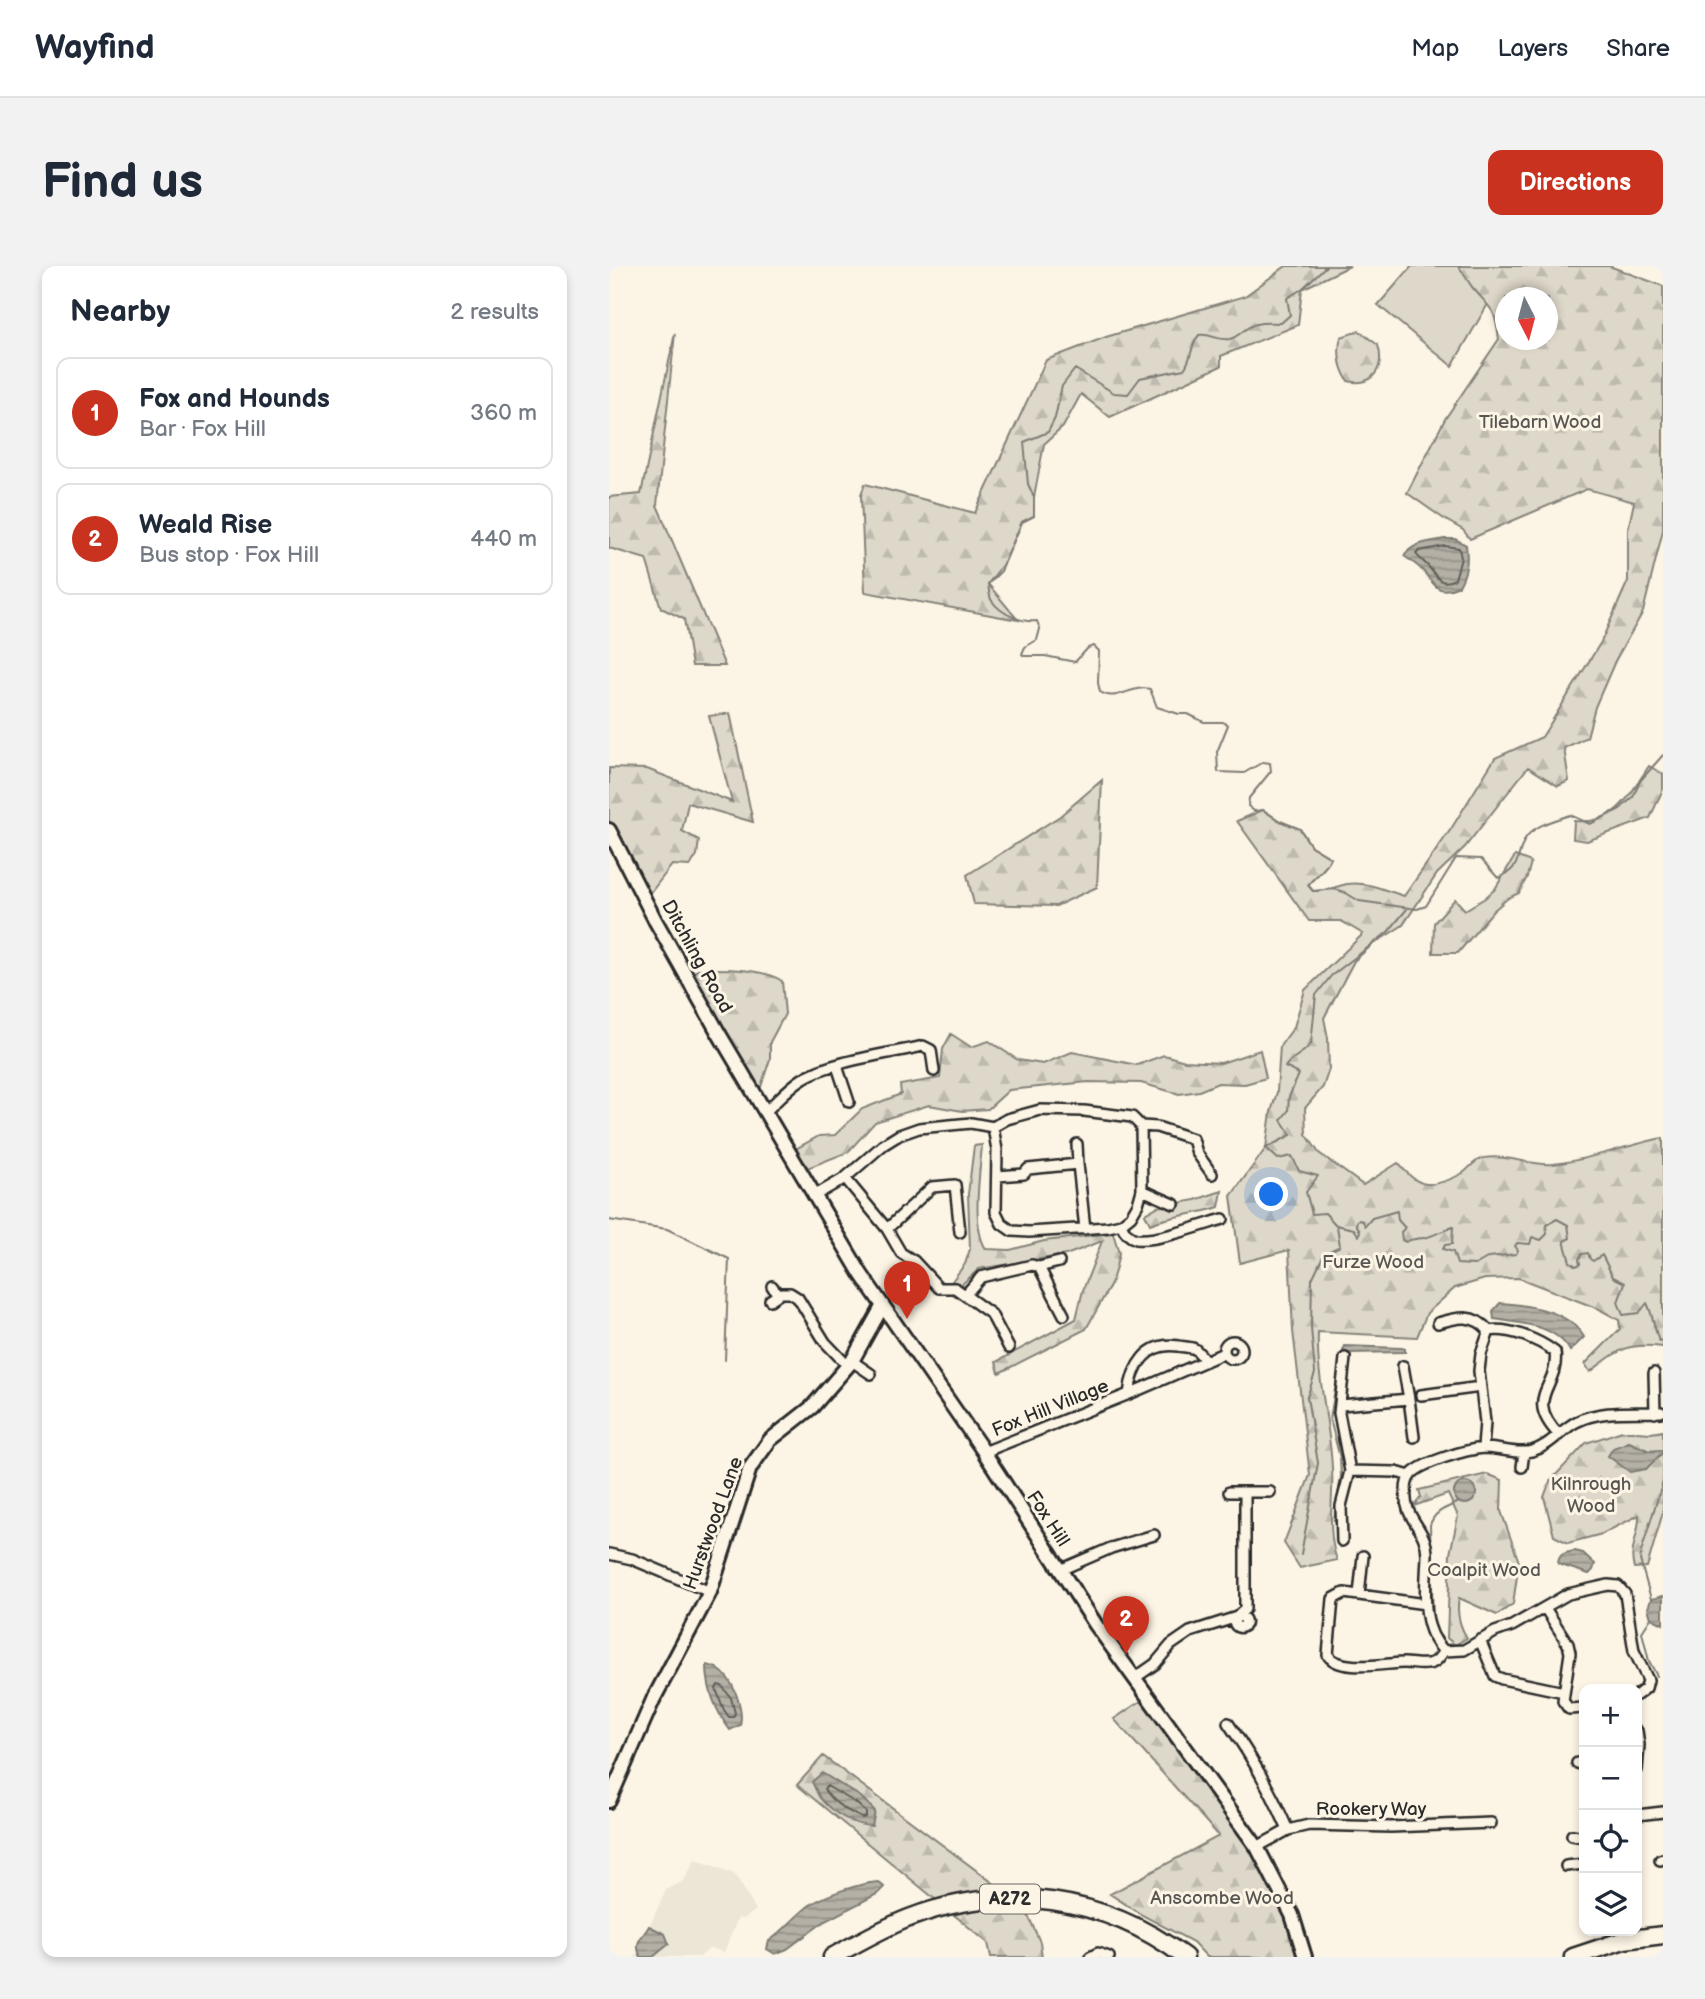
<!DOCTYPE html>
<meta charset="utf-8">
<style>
:root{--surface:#fff;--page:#f2f2f3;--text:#1f2937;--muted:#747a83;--line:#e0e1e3;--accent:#c8321e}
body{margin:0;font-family:"Balsamiq Sans",sans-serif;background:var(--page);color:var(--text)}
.controls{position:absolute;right:21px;bottom:21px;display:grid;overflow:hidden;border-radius:14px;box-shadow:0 4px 10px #0003}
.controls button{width:63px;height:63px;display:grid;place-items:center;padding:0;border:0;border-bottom:2px solid var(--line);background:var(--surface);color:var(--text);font:35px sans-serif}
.compass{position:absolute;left:886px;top:21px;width:63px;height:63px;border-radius:50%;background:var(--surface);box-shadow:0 4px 10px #0003;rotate:174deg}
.you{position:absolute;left:663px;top:929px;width:24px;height:24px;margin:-18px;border:5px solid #fff;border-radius:50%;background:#1a73e8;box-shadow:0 0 0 10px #1a73e833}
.badge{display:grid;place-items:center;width:46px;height:46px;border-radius:50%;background:var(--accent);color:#fff;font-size:23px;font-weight:700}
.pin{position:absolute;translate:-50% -58px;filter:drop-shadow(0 2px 4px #0008)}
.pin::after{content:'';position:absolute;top:37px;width:24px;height:21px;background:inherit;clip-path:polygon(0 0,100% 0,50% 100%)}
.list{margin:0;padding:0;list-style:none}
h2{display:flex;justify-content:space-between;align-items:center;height:91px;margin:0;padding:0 28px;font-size:30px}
h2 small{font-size:23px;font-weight:400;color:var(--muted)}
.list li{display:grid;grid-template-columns:46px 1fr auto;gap:21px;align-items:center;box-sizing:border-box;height:112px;margin:0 14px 14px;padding:0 14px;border:2px solid var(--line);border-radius:14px}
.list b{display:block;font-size:26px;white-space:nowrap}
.list p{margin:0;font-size:23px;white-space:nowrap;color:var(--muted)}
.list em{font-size:23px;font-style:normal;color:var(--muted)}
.icon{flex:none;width:38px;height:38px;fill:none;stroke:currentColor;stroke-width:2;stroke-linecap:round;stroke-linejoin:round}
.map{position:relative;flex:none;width:1054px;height:1691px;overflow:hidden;border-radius:14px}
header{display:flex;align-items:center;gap:42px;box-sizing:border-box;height:98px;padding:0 35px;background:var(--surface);border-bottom:2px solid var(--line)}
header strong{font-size:33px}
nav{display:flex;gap:38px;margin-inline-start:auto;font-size:24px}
.intro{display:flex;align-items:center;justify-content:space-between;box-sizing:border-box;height:168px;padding:0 42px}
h1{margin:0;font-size:49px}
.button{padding:18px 32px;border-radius:14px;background:var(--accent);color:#fff;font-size:24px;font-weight:700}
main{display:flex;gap:42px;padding:0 42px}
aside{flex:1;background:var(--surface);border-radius:14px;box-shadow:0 4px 10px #0003}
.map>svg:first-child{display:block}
.built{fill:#ece6d7}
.grass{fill:#ded8ca;stroke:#84827a;stroke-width:2}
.forest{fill:url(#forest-firs);stroke:#84827a;stroke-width:2;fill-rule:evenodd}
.water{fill:url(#water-rules);stroke:#7d7b74;stroke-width:2}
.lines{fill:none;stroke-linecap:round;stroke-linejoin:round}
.shore{stroke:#62605c;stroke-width:2}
.stream{stroke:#7d7b74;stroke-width:2}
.street-casing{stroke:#2b2b2b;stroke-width:14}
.secondary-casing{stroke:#2b2b2b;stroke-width:18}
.highway-casing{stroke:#2b2b2b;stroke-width:21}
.street{stroke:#fcf5e5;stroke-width:9}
.secondary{stroke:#fcf5e5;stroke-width:12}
.highway{stroke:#fcf5e5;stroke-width:16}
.labels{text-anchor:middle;stroke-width:6;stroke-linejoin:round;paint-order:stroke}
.shield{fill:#fcf5e5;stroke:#6a6863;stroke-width:2}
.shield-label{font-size:18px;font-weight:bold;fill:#2b2b2b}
.park-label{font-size:19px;fill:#585653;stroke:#fcf5e5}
.street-label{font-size:19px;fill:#2b2b2b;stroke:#fcf5e5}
</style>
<header>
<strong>Wayfind</strong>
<nav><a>Map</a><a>Layers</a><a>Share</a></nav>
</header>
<div class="intro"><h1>Find us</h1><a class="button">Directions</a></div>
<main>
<aside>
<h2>Nearby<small>2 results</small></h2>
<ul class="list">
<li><span class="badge">1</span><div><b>Fox and Hounds</b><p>Bar · Fox Hill</p></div><em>360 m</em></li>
<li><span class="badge">2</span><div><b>Weald Rise</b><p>Bus stop · Fox Hill</p></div><em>440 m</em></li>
</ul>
</aside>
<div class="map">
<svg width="1054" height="1691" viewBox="0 0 1054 1691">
<defs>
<pattern id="forest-firs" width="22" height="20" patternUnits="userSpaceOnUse" patternTransform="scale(1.75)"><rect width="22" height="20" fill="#ded8ca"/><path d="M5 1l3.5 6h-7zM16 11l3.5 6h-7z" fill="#bfbaae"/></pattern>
<pattern id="water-rules" width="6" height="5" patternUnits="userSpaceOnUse" patternTransform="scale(1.75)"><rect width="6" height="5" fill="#b4b0a5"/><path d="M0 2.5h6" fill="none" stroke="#938f87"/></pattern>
</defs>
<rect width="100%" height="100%" fill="#fcf5e5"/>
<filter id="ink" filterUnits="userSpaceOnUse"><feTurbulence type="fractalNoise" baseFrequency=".0143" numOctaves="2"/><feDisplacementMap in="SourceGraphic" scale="14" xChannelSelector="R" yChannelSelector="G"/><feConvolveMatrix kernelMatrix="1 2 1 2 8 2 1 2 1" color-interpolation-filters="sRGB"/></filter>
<g filter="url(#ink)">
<path class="built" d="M86 1593 126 1608 147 1644 135 1653 129 1652 115 1686 101 1682 91 1691H26L57 1624 75 1615Z"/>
<path class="grass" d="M803 0H849L858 9 863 21 879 38 843 100 769 39Z"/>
<path class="forest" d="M677 0H741L693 23 689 59 612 90V100L501 151 472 128 454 161 435 178 425 231V250L413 256 396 295 379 318 409 354 256 326 252 229 256 218 366 247 437 94 497 71 636 30Z
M849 0H1000L1054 20V264L1034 346 1006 395 986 441 978 471 955 482 960 515 949 520 919 501 856 581 828 608 794 659 763 679 745 695 715 752 719 772 720 803 714 821 696 842 697 868 710 887 754 919 789 897C797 906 806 917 818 918 829 919 845 912 854 907 861 902 866 893 875 892 899 888 921 900 944 898 982 894 1017 879 1054 872V1081C1017 1076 1010 1084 981 1106L976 1098 1011 1063 1010 1054 990 1043 910 1012 876 1013 846 1022 818 1047 808 1071 709 1066C707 1112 721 1156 723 1202 725 1233 717 1264 728 1294L691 1302 675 1277 701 1209 684 1065 680 984 631 997 622 930 657 882 662 846 668 826 671 780 685 761 696 724 754 668 732 655H700L628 555 654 544 671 555 691 563 702 580 722 592C718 602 706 610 699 619L704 625C722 625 723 621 738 618 757 615 778 625 795 630L842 563 886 492 933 471 992 376 1019 315V264L1025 236 978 223 861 273 854 264 835 253 798 227 836 153 890 73C885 41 885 47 865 23 858 16 856 7 849 0ZM897 32H939V74H897Z
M750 65 769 79C776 102 764 121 739 115 730 101 728 87 732 71Z
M66 67 48 239 116 400H83L75 353 52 342 37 293 0 282V231L32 228Z
M121 447 144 556 79 537 73 565 90 574 88 589 81 600 63 599 36 634 0 563V502L38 503 123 536 100 450Z
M1040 500 1054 508V523L1041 552 978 575 964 573 965 555C1007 559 1019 531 1040 500Z
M493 514 488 621 447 640 365 638 358 609 451 550Z
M906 590 922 596 918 611 910 627 899 632 884 645 849 687H824L825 657 846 633 856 644 876 632 886 623Z
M91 703C115 703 155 702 173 715L176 748 161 776V793L148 833 78 709Z
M342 768 362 781 380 775 409 794 434 798 463 786 528 799 555 789 576 795 612 797 651 784 657 812 636 818 609 817 590 825 570 828 532 817 479 816 400 824 379 843 353 845 320 839 266 856 239 886 196 903 185 884 210 870 226 869 253 843 292 828 291 819 331 812 334 783Z
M373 879C371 906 362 960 377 983L401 984 435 975 504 967 510 987 506 1005 501 1020 477 1063 390 1107 387 1096 467 1053 474 1024 493 975 457 989 370 1003 352 1019 343 1015 356 998 361 983 359 928 365 880Z
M613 925 610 941C587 949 563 949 541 958L536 948 548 941 586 934Z
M1013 1165 1042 1167 1054 1165V1184L1040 1185 1020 1176 1037 1203 1054 1186V1246L1038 1301 1025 1302C1019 1284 1031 1267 1030 1249L993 1268 959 1277 945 1270 935 1231 941 1215 977 1177Z
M878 1208 893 1214 892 1245 910 1296 904 1338 888 1349 850 1332C847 1347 850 1359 858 1372L846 1379 838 1372 841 1288 849 1250 839 1228 805 1240 812 1231 810 1224Z
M539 1430 648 1581 695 1691H598L584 1676 533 1649 501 1628 610 1570 505 1453Z
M214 1490 415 1640 431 1676 433 1691H382L379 1677 188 1519Z"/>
<path class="water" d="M835 273H846L857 279C859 294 858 306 850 320 827 330 827 319 813 304 808 299 801 294 795 290 805 276 818 277 835 273Z
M891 1037C919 1039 959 1044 975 1071L961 1085C947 1059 912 1057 885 1053L884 1045Z
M736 1080 793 1082 796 1083V1086L739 1087 734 1085Z
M1020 1176 1040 1185 1054 1184V1186L1037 1203 1021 1206 999 1190 1004 1182Z
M845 1227a11 11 0 1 1 22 0a11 11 0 1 1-22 0Z
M966 1285 974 1287 986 1298 984 1304 980 1308 949 1298C950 1287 956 1287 966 1285Z
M1054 1330V1358L1042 1352 1039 1342 1042 1333Z
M98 1399C101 1400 106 1401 109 1403 124 1412 135 1442 131 1459L121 1464C106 1444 98 1424 98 1399Z
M213 1507 252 1531 266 1545 263 1560C245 1560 222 1546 211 1532 208 1528 206 1521 203 1516Z
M269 1616 275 1621 270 1627 216 1655 178 1683 166 1688 158 1683 160 1675C175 1665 186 1650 201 1639 218 1628 249 1618 269 1616Z
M40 1660 56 1668 60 1678 44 1691H32C24 1675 33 1673 40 1660Z"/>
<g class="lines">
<path class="shore" d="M836 280 850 282 852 292 846 313C830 321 828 310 819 300 815 296 811 293 807 288L810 285Z
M109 1419 113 1420 122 1432 126 1447 124 1451H120L115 1444 107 1423Z
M218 1520 247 1537 257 1546V1551L253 1552C240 1546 222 1536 215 1523Z"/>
<path class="stream" d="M717 0 693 23 678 32 681 49 672 57C661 57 650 55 640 61 633 65 629 71 621 73 607 75 602 67 590 69 581 80 583 93 575 103L531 112 519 128 505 127 466 103 453 120 446 152 439 166 415 176 419 218 425 231V250L413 256 392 305 379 318C380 323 380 331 383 335 392 348 413 357 428 355L431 363 428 374 416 381 413 388 415 390H436L466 396 479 382 485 380 490 385 489 417 491 426C508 437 523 418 541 423L548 441 570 448H579L595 456H614L619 459 608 486 609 506 635 507 654 496 661 497 662 505 640 532 639 540 645 545 654 544 671 555 691 563 702 580 722 592C718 603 706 610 699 619L704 625 726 623 737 627 750 635 808 643 817 640 847 592 872 593 889 612C913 602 906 592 916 573 924 559 947 554 961 549L981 558 1011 543 1024 531 1031 515 1054 489
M798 643 779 666 722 710 707 729 702 778C695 788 683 790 676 801L690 808 680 831 679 845 672 854 682 869 657 882 669 893 683 890 690 905 709 910 697 926 703 948 716 947 727 959 745 963 750 970 751 965 747 958 749 954 754 955 756 960 763 952 788 945 789 954 796 962 792 966 793 974 797 976C804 972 808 973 815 972 818 972 841 962 844 961L843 978 836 979 834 983 844 986 848 998 866 999 880 991 907 988 909 984 906 980 908 977 921 978 923 971 932 974 938 968 937 959 948 953 959 959 961 972 955 975 961 996 967 1000 971 998 970 993 973 988 979 987 981 993 984 995 993 989 1004 1011 1016 1017 1009 1036 1014 1049 1030 1047 1038 1037C1044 1049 1045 1062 1050 1075L1054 1074
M0 954 58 963 120 993 116 1094
M725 1255 732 1210 731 1192 721 1153 731 1095
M1032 1286 1054 1215
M692 1288 709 1197 698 1131 706 1107 702 1062 703 1013 715 988 731 980 728 960
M1032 1289 1031 1294 1042 1333
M1042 1352 1033 1366 1040 1395 1048 1410
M836 1376 827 1365 824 1352 821 1259C826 1244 838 1242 850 1236"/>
<g class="street-casing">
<path id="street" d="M228 800 240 836
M156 846C168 835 179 822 193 813 220 795 281 788 314 780L322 784 325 805
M384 861 388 884 387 946 393 958 403 965 420 966 499 961 512 958 522 950 529 938 533 924 532 860
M468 878 469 898
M389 910 415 908 419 903 469 898 476 963
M236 912 278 963 292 987 305 995 330 1022H346L382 1048 400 1082
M533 924 565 938
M205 930 236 912 274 879 290 869 310 862 362 857 384 861 398 853 431 844 475 845 523 851 532 860 548 861 584 873 588 887 603 908
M512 958C515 965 519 971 527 973 547 976 594 959 614 953
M278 963 323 921 346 919 351 966
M430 1001 455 1049
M163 1020 169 1029
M357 1028 372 1011 423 999 430 1001 450 996
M161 1034 172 1027H181L189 1032 216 1076 239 1100
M829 1057C849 1051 865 1047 880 1065
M615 1084a9 9 0 1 1 18 0a9 9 0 1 1-18 0Z
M243 1095 262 1108
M1045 1107 1046 1147
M520 1128C523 1101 537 1075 569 1080 574 1081 581 1081 586 1083 590 1086 594 1092 597 1095
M812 1129 872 1121
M800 1133 805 1171
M732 1139 800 1133 794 1100
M874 1182 876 1156 870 1105 872 1088 880 1065C900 1061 930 1074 946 1086 951 1122 913 1130 950 1169
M375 1186 520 1128 615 1087
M913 1201 915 1186
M741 1205 787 1206 801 1210
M620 1226H661
M733 1275 732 1240 741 1205 730 1147 736 1092
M0 1288 23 1293 101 1326
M451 1304 502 1282 545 1269
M750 1329 754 1290
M817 1338 735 1327 724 1333 719 1389C730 1407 776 1397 795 1397 804 1397 815 1400 823 1397 829 1395 831 1390 835 1385
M936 1342 959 1378 961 1387 954 1435 960 1443 975 1442
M625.5 1356a5.5 5.5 0 1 1 11 0a5.5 5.5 0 1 1-11 0Z
M871 1374 886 1410 893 1413 955 1426
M526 1412 546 1398 562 1379 581 1366 628 1351 636 1343V1226
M1028 1429 1037 1422 1039 1414 1025 1385 1016 1328 1009 1320 999 1319 959 1328 903 1360 886 1366 855 1384 835 1385C810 1361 817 1321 818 1289 818 1261 794 1254 797 1225 797 1220 798 1214 801 1210 810 1197 859 1183 875 1182 891 1182 908 1189 923 1185 941 1180 952 1164 967 1156 991 1143 1026 1147 1052 1146
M619 1457C643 1491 662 1525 679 1564
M1028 1465 1030 1479 1028 1504
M968 1497 975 1499
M1028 1549 1054 1546
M963 1569 975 1571
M648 1581 679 1564 700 1559 782 1561 882 1557
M1051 1594 1054 1593
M957 1600 975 1598
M481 1691 489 1687 500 1691"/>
</g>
<g class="secondary-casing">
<path id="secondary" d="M0 564 46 654 109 766 252 1008 375 1186 487 1359 648 1581 683 1649 696 1691
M0 1535 44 1434 101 1326 141 1202 161 1174 203 1141 243 1095 273 1041"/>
</g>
<g class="highway-casing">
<path id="highway" d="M223 1691C248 1677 274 1662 300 1652 395 1616 495 1630 576 1691
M964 1691 1015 1674 1054 1669"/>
</g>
<use href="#street" class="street"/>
<use href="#secondary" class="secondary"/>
<use href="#highway" class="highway"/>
</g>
</g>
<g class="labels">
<rect class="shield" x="371" y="1618.5" width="60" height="29" rx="5"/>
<g class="shield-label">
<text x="401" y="1639">A272</text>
</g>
<g class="park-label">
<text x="931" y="162">Tilebarn Wood</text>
<text x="764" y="1002">Furze Wood</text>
<text x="982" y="1224">Kilnrough<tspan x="982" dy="22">Wood</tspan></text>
<text x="875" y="1310">Coalpit Wood</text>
<text x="613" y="1638">Anscombe Wood</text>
</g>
<g class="street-label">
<text transform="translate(89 690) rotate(61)" y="7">Ditchling Road</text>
<text transform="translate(441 1141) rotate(-22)" y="7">Fox Hill Village</text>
<text transform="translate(440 1252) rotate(57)" y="7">Fox Hill</text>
<text transform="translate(103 1257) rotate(-70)" y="7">Hurstwood Lane</text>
<text x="762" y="1549">Rookery Way</text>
</g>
</g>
</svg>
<div class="controls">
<button>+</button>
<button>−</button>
<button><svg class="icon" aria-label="locate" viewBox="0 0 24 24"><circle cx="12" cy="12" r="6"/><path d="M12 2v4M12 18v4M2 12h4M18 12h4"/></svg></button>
<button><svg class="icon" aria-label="layers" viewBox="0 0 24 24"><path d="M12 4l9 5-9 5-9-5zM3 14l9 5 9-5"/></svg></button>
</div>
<svg class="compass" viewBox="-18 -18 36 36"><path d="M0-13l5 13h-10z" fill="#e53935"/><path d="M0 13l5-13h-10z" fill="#747a83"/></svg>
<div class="you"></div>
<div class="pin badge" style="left:298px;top:1053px">1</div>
<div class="pin badge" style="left:517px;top:1388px">2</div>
</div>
</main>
